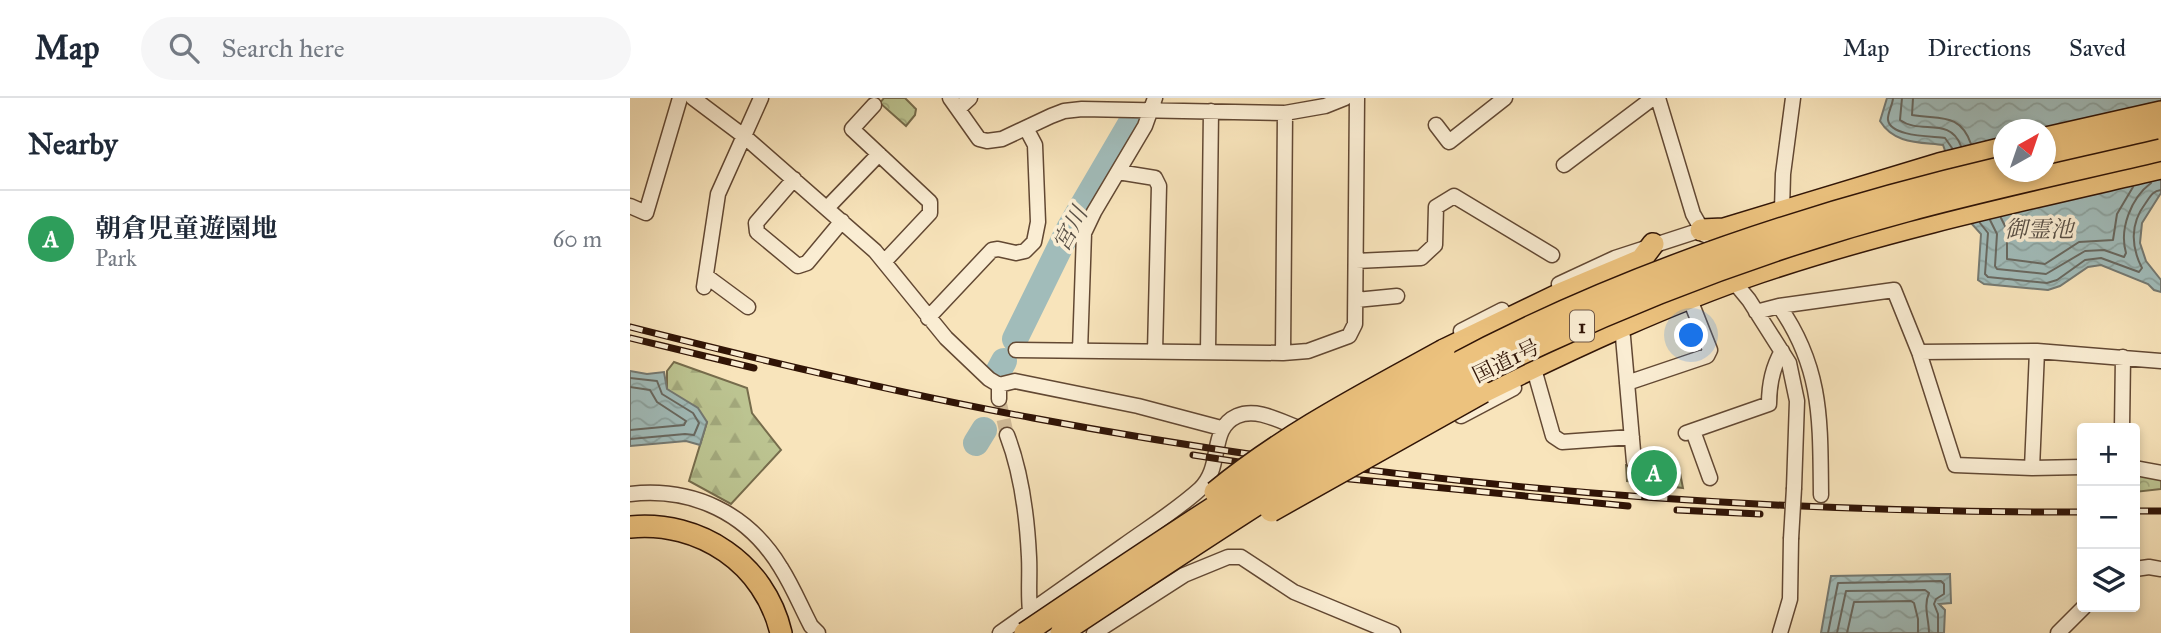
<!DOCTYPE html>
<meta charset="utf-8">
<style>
:root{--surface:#fff;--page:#f6f6f7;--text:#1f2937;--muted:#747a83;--line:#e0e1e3;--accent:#0f766e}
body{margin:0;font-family:"IM FELL Great Primer","Noto Serif JP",serif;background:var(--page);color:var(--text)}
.controls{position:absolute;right:21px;bottom:21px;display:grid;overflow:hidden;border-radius:7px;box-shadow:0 4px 10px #0003}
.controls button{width:63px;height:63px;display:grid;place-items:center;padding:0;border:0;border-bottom:2px solid var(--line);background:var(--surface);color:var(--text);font:35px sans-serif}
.compass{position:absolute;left:1363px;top:21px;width:63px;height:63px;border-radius:50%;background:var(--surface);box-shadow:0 4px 10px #0003;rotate:40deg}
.you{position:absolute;left:1062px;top:238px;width:24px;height:24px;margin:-18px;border:5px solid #fff;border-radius:50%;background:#1a73e8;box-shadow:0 0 0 10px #1a73e833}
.badge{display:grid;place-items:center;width:46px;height:46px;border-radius:50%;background:var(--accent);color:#fff;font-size:23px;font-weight:700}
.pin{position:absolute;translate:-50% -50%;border:4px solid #fff;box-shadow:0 2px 7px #0006}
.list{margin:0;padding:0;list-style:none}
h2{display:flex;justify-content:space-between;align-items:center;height:91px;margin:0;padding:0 28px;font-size:30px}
h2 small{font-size:23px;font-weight:400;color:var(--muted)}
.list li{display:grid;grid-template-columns:46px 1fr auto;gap:21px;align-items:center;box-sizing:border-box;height:98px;padding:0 28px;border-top:2px solid var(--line)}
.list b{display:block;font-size:26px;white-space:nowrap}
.list p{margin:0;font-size:23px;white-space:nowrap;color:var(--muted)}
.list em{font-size:23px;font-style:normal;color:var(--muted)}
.icon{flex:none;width:38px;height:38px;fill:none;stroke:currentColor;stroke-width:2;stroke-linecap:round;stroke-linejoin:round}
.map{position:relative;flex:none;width:1531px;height:535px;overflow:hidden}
header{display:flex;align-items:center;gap:42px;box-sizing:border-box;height:98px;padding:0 35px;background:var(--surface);border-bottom:2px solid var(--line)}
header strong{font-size:33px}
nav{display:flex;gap:38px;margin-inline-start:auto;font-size:24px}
.search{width:490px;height:63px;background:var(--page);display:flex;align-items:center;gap:18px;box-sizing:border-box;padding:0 24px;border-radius:38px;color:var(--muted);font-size:26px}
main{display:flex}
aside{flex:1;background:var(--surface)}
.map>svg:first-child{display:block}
.forest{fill:url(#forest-firs);stroke:#766c4c;stroke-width:2}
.park{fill:url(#park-crowns);stroke:#766c4c;stroke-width:2}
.water{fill:url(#water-waves);stroke:#747972;stroke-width:2;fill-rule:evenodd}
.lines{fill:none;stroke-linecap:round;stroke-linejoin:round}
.shore{stroke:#686860;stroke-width:2}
.river{stroke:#a1bcba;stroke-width:26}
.minor-tunnel{stroke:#d0ba97;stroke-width:14;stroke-dasharray:14 7;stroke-linecap:butt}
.minor-casing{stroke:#624833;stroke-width:17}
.highway-casing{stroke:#301406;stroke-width:24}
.minor{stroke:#faedd3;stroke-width:14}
.highway{stroke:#ecc27e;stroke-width:21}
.rail-casing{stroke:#301406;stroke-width:7}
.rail{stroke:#faedd3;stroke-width:4.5;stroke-dasharray:13;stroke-linecap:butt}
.minor-bridge-casing{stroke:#624833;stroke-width:17;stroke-linecap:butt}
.highway-bridge-casing{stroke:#301406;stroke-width:24;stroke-linecap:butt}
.minor-bridge{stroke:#faedd3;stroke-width:14}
.highway-bridge{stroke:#ecc27e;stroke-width:21}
.labels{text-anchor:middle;stroke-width:7;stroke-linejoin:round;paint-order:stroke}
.shield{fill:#faedd3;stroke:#6d5544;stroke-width:2}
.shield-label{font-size:19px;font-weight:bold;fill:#301406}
.street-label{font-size:21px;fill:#301406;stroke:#faedd3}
.water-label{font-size:23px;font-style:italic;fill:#584f45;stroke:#faedd3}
</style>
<header>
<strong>Map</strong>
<div class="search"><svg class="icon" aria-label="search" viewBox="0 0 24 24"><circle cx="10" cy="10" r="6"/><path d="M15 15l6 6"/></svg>Search here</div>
<nav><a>Map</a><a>Directions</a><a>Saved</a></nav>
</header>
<main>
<aside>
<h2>Nearby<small></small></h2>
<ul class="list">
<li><span class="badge" style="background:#2e9e5b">A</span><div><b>朝倉児童遊園地</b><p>Park</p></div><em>60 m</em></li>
</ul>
</aside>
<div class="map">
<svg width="1531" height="535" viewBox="0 0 1531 535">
<defs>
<pattern id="forest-firs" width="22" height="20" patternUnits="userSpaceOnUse" patternTransform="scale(1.75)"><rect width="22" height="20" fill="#bcc491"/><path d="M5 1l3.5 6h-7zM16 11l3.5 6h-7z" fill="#a2a87c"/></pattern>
<pattern id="park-crowns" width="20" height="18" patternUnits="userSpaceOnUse" patternTransform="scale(1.75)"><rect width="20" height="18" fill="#bcc491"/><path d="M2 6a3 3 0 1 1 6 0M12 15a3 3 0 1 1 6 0" fill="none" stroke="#a2a87c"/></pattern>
<pattern id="water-waves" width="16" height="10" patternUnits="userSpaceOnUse" patternTransform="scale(1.75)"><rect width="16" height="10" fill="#a1bcba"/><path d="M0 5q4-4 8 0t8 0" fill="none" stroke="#8ba19e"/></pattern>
</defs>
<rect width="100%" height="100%" fill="#f8e4bb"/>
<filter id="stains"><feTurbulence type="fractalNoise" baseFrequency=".00286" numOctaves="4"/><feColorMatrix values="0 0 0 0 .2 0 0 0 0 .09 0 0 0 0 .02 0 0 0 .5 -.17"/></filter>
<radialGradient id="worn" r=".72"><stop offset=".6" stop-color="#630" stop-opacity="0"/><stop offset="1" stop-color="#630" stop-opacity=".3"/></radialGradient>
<path class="forest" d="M44 264 117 290 122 315 151 352 101 406 59 383 77 324 37 291V273Z"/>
<path class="park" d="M254 0H275L286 11 285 17 276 28 250 5Z
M1048 365 1053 390 997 383 996 367Z
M1505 375 1531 379V391L1505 394Z"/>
<path class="water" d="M1257 0H1531V95L1512 125 1510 145 1516 163 1531 182V194L1524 192 1518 186 1471 167 1458 169 1430 188 1418 192 1354 186 1348 182 1351 136 1341 125 1313 47C1289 44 1264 46 1250 23ZM1374 32H1416V74H1374Z
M0 273 17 276 34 274 37 291 68 310 77 324 70 347 56 343 0 348Z
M1320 476 1321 505 1309 506 1315 512 1314 535H1191L1201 478Z"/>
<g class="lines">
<path class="shore" d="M1263 0C1263 6 1257 16 1258 22 1261 39 1302 38 1315 40L1322 50
M1272 0 1270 22C1290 37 1320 18 1331 48
M1283 0 1282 17C1309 22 1330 14 1341 46
M1371 120 1377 132V161L1415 166 1449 144 1483 142 1487 116 1503 89
M1360 122 1367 136 1365 168 1367 171 1416 176 1455 153 1474 152 1494 159 1496 155C1489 131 1501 100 1521 85
M1350 125 1358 135 1355 176 1358 179 1417 185 1427 182 1455 162 1471 160 1509 174 1512 170C1501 149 1500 126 1515 106 1520 99 1522 93 1531 92
M0 280 27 283 32 296 63 315 69 325 64 337 55 336 0 341
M0 289 20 292 27 304 56 323 54 327 0 332
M1198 535 1208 485 1311 483 1314 486V496L1306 501 1304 506 1308 516V535
M1207 535 1216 493 1295 492 1299 495C1293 508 1299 521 1299 535
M1217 535 1224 504 1281 503 1284 505 1288 521V535"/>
<path class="river" d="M385 241 440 129 502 23
M367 276 374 263
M346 345 354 332"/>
<path class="minor-tunnel" d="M369 301 377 337"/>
<g class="minor-casing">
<path id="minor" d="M63 0 115 39 245 153 316 240 359 281 369 287 385 283 508 308 591 330
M320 0 349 41 357 43 372 41 421 18 434 13 452 11 655 15 695 8 715 0
M1028 0 1063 116 1075 137
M244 7 222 31 300 104V115L255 163
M328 11 340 0
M806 27 819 44 875 0
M934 67 1023 0
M488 74 525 80 529 88 525 254
M164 81 126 125 127 134 168 168 177 165 212 123
M0 108 16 115 50 0
M197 110 249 56
M1152 112 1153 76 1163 0
M726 163 791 160 805 147 806 109 824 98 922 157
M76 178 118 209
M1100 179 1119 202 1159 265 1167 303 1164 390
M929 186 985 160 1071 132
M74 189 88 96 131 0
M726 202 767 198
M1149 208C1193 271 1190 324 1191 397
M1126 214 1149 208 1264 192 1289 254 1325 367 1402 370 1452 369
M298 220 362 152 368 151 386 155 395 153 404 144 408 124 405 47 396 30
M831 233 872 212
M993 239 1004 364
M386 252 653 255 678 253 719 238 725 226 727 0
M450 253 454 135 464 114 515 28 525 0
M578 254 581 13
M1289 254 1407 253 1531 263
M653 255 655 15
M906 278 923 338 932 344 1002 339
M997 285 1077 258 1080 252 1063 209
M369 287V301
M831 318 884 290
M1492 330 1493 259
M1063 333 1080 380
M1056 335 1139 306C1139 287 1142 270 1152 253
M377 337C392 376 397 418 399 459 400 477 398 495 400 513L422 535
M1402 370 1407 253
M1505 370 1531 375
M0 396C63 389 118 415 151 470 163 489 171 509 181 528L188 535
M1505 471 1519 469 1531 471
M370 535C411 506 452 477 493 448 518 430 547 412 570 391 594 368 578 331 607 318 630 308 657 328 678 333
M464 535 554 477 598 459H611L664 494 763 535
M1150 535 1160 501 1161 441
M1428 535 1454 509"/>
</g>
<g class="highway-casing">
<path id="highway" d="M1416 40 1531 14
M1416 59 1531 32
M1071 132 1094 131 1309 66 1374 50
M814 252 930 196 1011 162 1023 146
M853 294C942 250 1036 206 1130 174 1261 130 1397 101 1531 70
M0 429C70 422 135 466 151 535"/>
</g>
<use href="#minor" class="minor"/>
<use href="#highway" class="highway"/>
<g class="rail-casing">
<path id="rail" d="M0 229C134 263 268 295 403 320 748 385 1101 415 1452 414
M0 240 124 270
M563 357 720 381 998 408
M1047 412 1130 416
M1505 413H1531"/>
</g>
<use href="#rail" class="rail"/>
<g class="minor-bridge-casing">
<path id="minor-bridge" d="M1161 441 1164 390"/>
</g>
<g class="highway-bridge-casing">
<path id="highway-bridge" d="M585 394C654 337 736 295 814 252
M641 413 853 294
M395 535C533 442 671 348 818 270 992 176 1182 114 1374 69
M431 535C589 431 744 323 916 244 1032 190 1153 146 1276 113 1361 90 1446 72 1531 52"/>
</g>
<use href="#minor-bridge" class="minor-bridge"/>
<use href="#highway-bridge" class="highway-bridge"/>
</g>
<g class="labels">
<rect class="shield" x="940" y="212.5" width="24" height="31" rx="5"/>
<g class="shield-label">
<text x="952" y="235">1</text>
</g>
<g class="street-label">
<text transform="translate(876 263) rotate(-26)" y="7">国道1号</text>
</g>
<g class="water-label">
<text transform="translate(440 131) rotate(-62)" y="8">宮川</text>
<text x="1409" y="139">御霊池</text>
</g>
</g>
<rect width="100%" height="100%" filter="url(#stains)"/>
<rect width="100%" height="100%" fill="url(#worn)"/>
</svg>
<div class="controls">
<button>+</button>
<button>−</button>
<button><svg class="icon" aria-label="layers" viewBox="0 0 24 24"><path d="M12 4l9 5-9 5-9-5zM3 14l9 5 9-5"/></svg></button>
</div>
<svg class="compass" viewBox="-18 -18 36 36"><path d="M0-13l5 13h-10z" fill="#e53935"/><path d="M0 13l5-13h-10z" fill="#747a83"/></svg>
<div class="you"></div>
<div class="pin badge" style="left:1024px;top:375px;background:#2e9e5b">A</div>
</div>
</main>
